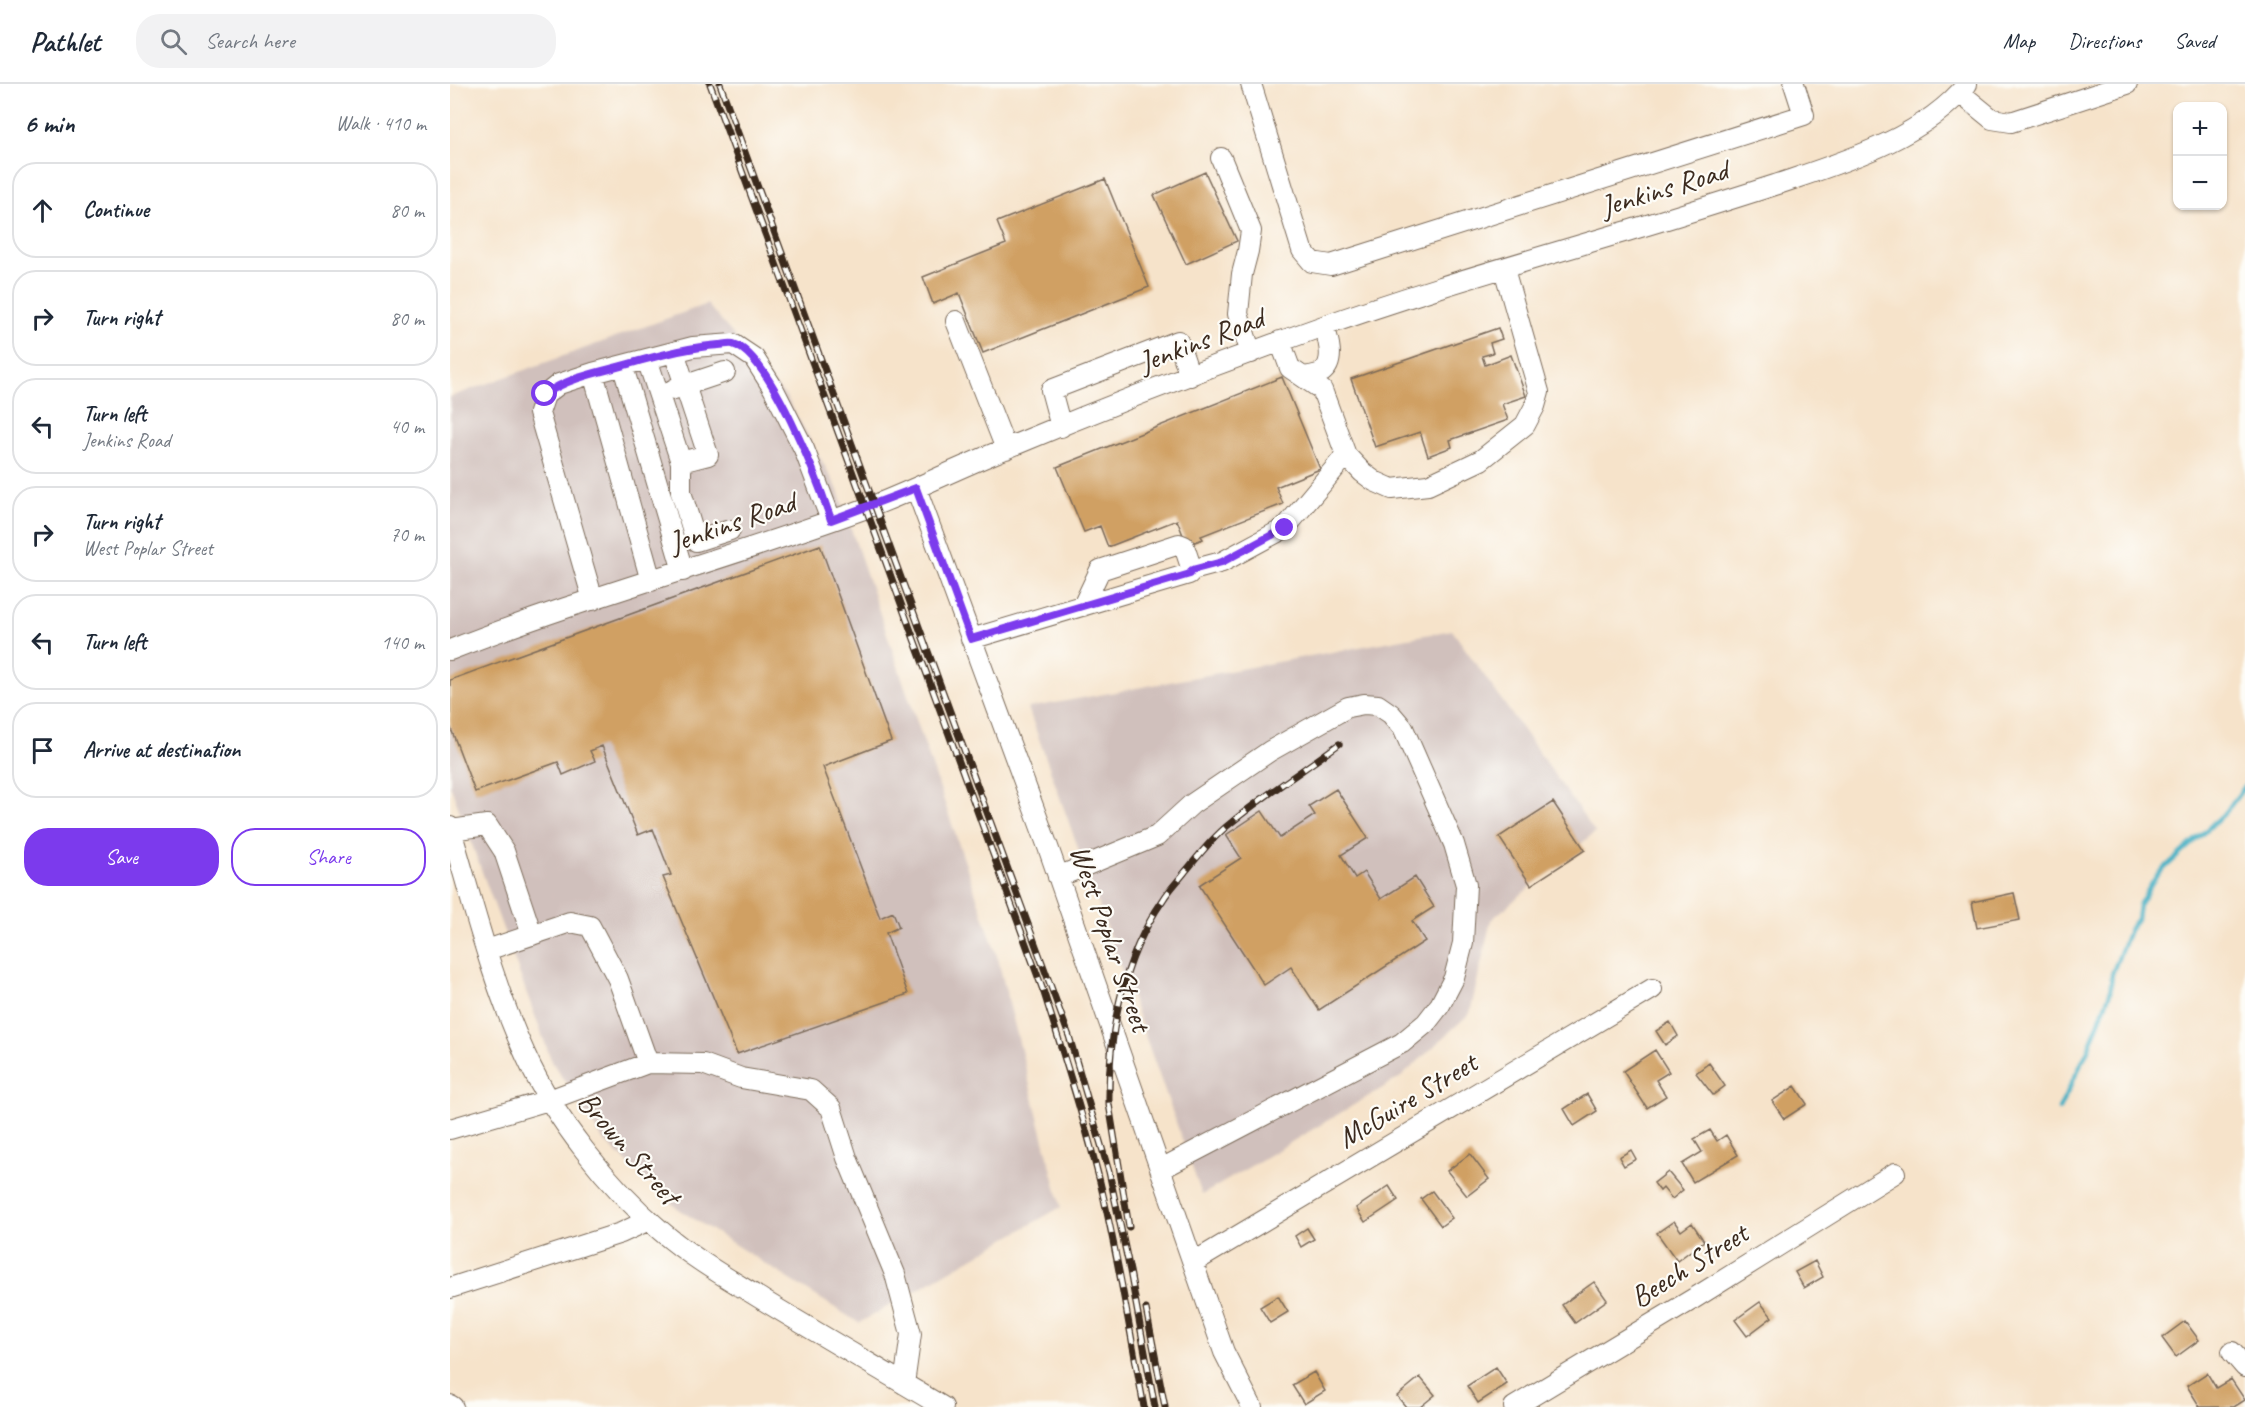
<!DOCTYPE html>
<meta charset="utf-8">
<style>
:root{--surface:#fff;--page:#f2f2f3;--text:#1f2937;--muted:#747a83;--line:#e0e1e3;--accent:#7c3aed}
body{margin:0;font-family:Caveat,sans-serif;background:var(--page);color:var(--text)}
.controls{position:absolute;right:18px;top:18px;display:grid;overflow:hidden;border-radius:12px;box-shadow:0 2px 4px #0004}
.controls button{width:54px;height:54px;display:grid;place-items:center;padding:0;border:0;border-bottom:2px solid var(--line);background:var(--surface);color:var(--text);font:30px sans-serif}
.stop{position:absolute;width:18px;height:18px;margin:-14px;border:4px solid #7c3aed;border-radius:50%;background:#fff}
.stop.end{background:#7c3aed;border-color:#fff;box-shadow:0 2px 6px #0008}
.list{margin:0;padding:0;list-style:none}
h2{display:flex;justify-content:space-between;align-items:center;height:78px;margin:0;padding:0 24px;font-size:26px}
h2 small{font-size:20px;font-weight:400;color:var(--muted)}
.list li{display:grid;grid-template-columns:39px 1fr auto;gap:18px;align-items:center;box-sizing:border-box;height:96px;margin:0 12px 12px;padding:0 12px;border:2px solid var(--line);border-radius:24px}
.list b{display:block;font-size:22px;white-space:nowrap}
.list p{margin:0;font-size:20px;white-space:nowrap;color:var(--muted)}
.list em{font-size:20px;font-style:normal;color:var(--muted)}
.actions{display:flex;gap:12px;padding:18px 24px}
.actions a{flex:1;padding:14px 0;border:2px solid var(--accent);border-radius:24px;text-align:center;font-size:21px;color:var(--accent)}
.actions .main{background:var(--accent);color:#fff}
.icon{flex:none;width:33px;height:33px;fill:none;stroke:currentColor;stroke-width:2;stroke-linecap:round;stroke-linejoin:round}
.map{position:relative;flex:none;width:1795px;height:1323px;overflow:hidden}
header{display:flex;align-items:center;gap:36px;box-sizing:border-box;height:84px;padding:0 30px;background:var(--surface);border-bottom:2px solid var(--line)}
header strong{font-size:28px}
nav{display:flex;gap:33px;margin-inline-start:auto;font-size:21px}
.search{width:420px;height:54px;background:var(--page);display:flex;align-items:center;gap:15px;box-sizing:border-box;padding:0 21px;border-radius:24px;color:var(--muted);font-size:22px}
main{display:flex}
aside{flex:1;background:var(--surface)}
.map>svg:first-child{display:block}
.industrial{fill:#d0c0bc}
.lines{fill:none;stroke-linecap:round;stroke-linejoin:round}
.stream{stroke:#45b0c4;stroke-width:4.5}
.building{fill:#d0a064}
.minor-casing{stroke:#7c6b5a;stroke-width:22}
.minor{stroke:#fff;stroke-width:20}
.rail-casing{stroke:#3b2a1e;stroke-width:7}
.rail{stroke:#fdfcf7;stroke-width:4.5;stroke-dasharray:14;stroke-linecap:butt}
.route{stroke:#7c3aed;stroke-width:8}
.labels{text-anchor:middle;stroke-width:4.5;stroke-linejoin:round;paint-order:stroke}
.street-label{font-size:30px;fill:#3b2a1e;stroke:#fdfcf7}
</style>
<header>
<strong>Pathlet</strong>
<div class="search"><svg class="icon" aria-label="search" viewBox="0 0 24 24"><circle cx="10" cy="10" r="6"/><path d="M15 15l6 6"/></svg>Search here</div>
<nav><a>Map</a><a>Directions</a><a>Saved</a></nav>
</header>
<main>
<aside>
<h2>6 min<small>Walk · 410 m</small></h2>
<ul class="list">
<li><svg class="icon" aria-label="ahead" viewBox="0 0 24 24"><path d="M12 20V5M6 11l6-6 6 6"/></svg><div><b>Continue</b></div><em>80 m</em></li>
<li><svg class="icon" aria-label="right" viewBox="0 0 24 24"><path d="M7 20v-9h11M14 6l5 5-5 5"/></svg><div><b>Turn right</b></div><em>80 m</em></li>
<li><svg class="icon" aria-label="left" viewBox="0 0 24 24"><path d="M17 20v-9H6M10 6l-5 5 5 5"/></svg><div><b>Turn left</b><p>Jenkins Road</p></div><em>40 m</em></li>
<li><svg class="icon" aria-label="right" viewBox="0 0 24 24"><path d="M7 20v-9h11M14 6l5 5-5 5"/></svg><div><b>Turn right</b><p>West Poplar Street</p></div><em>70 m</em></li>
<li><svg class="icon" aria-label="left" viewBox="0 0 24 24"><path d="M17 20v-9H6M10 6l-5 5 5 5"/></svg><div><b>Turn left</b></div><em>140 m</em></li>
<li><svg class="icon" aria-label="arrive" viewBox="0 0 24 24"><path d="M6 21V4h12l-3 4 3 4H6"/></svg><div><b>Arrive at destination</b></div></li>
</ul>
<div class="actions"><a class="main">Save</a><a>Share</a></div>
</aside>
<div class="map">
<svg width="1795" height="1323" viewBox="0 0 1795 1323">
<rect width="100%" height="100%" fill="#fdfcf7"/>
<filter id="ink" filterUnits="userSpaceOnUse"><feTurbulence type="fractalNoise" baseFrequency=".0167" numOctaves="2"/><feDisplacementMap in="SourceGraphic" scale="12" xChannelSelector="R" yChannelSelector="G"/><feConvolveMatrix kernelMatrix="1 2 1 2 8 2 1 2 1" color-interpolation-filters="sRGB"/></filter>
<filter id="wash" filterUnits="userSpaceOnUse"><feTurbulence type="fractalNoise" baseFrequency=".008" numOctaves="4" result="noise"/><feDisplacementMap in="SourceGraphic" scale="24" xChannelSelector="R" yChannelSelector="G"/><feGaussianBlur stdDeviation="1.35" result="paint"/><feColorMatrix in="noise" values="0 0 0 0 0 0 0 0 0 0 0 0 0 0 0 0 0 1.4 0 .05"/><feComposite in="paint" operator="in"/></filter>
<g filter="url(#wash)">
<rect width="100%" height="100%" fill="#f6e3ca"/>
<path class="industrial" d="M257 220 337 314 387 404 547 872 611 1123 409 1239 228 1125 153 1056 102 978 0 701V313Z
M1002 546 1145 748 1041 836 1020 929 951 993 752 1111 578 624Z"/>
<g class="lines">
<path class="stream" d="M1609 1025 1638 966 1660 909 1662 890 1680 844 1687 835 1689 821 1707 791 1776 728 1795 702"/>
</g>
<g id="blocks">
<path class="building" d="M755 88 787 157 736 180 704 111Z
M655 95 699 203 533 269 509 209 483 220 473 193 556 160 547 138Z
M1048 244 1052 255 1040 259 1043 269 1032 272 1035 281 1061 271 1076 312 1052 320 1058 336 1000 356 1002 363 978 372 970 348 925 363 901 295Z
M832 293 870 385 826 403 833 420 751 452 753 455 742 459 739 466 727 436 658 463 650 442 634 448 607 383Z
M370 461 441 657 373 683 430 834 443 828 449 843 436 849 458 910 287 970 213 793 221 791 203 745 188 751 152 662 140 667 145 677 113 691 108 678 25 708 0 642V596Z
M886 705 918 754 891 771 905 794 914 788 931 815 965 793 984 823 962 837 975 857 869 926 841 883 814 901 749 801 791 774 776 751 812 727 830 754 865 731 859 722Z
M1103 718 1135 766 1081 801 1049 753Z
M1564 809 1570 836 1527 844 1522 818Z
M1220 938 1228 952 1215 961 1206 947Z
M1205 966 1219 988 1206 996 1216 1012 1197 1024 1173 987Z
M1259 979 1275 1002 1263 1011 1246 989Z
M1345 1002 1357 1020 1334 1035 1322 1017Z
M1137 1010 1147 1027 1124 1042 1114 1025Z
M1260 1046 1267 1057 1276 1051 1288 1071 1243 1098 1232 1080 1252 1068 1244 1055Z
M1181 1066 1186 1075 1174 1082 1169 1073Z
M1020 1070 1039 1095 1017 1112 997 1087Z
M1218 1088 1233 1106 1222 1115 1213 1104 1210 1107 1204 1099Z
M939 1102 948 1116 915 1138 906 1124Z
M982 1107 1002 1134 991 1142 971 1115Z
M1224 1137 1231 1147 1242 1139 1254 1157 1227 1177 1207 1149Z
M857 1144 864 1155 851 1163 845 1152Z
M1365 1177 1373 1193 1354 1204 1345 1188Z
M1144 1198 1157 1216 1125 1239 1112 1221Z
M828 1212 838 1228 820 1239 810 1223Z
M1310 1218 1322 1233 1297 1252 1285 1236Z
M1735 1237 1749 1256 1726 1273 1712 1254Z
M1046 1283 1057 1300 1028 1319 1017 1302Z
M864 1288 875 1307 854 1320 842 1301Z
M1757 1289 1766 1304 1781 1295 1795 1316 1784 1323H1750L1737 1302Z
M970 1293 985 1311 970 1323H956L947 1312Z"/>
</g>
</g>
<g filter="url(#ink)">
<use href="#blocks" fill-opacity="0" stroke="#7c6b5a" stroke-width="1.5"/>
<g class="lines">
<g class="minor-casing">
<path id="minor" d="M801 0 852 166 862 178 881 181 1354 31 1344 0
M1510 9 1542 35 1561 38 1677 0
M771 74 801 147 798 167 792 190 788 230 801 269
M506 237 556 365
M830 257 840 284 872 306 896 371 912 388 924 397 942 405 978 401 1031 376 1075 341 1085 322 1089 308 1054 185
M224 268 258 371 231 378
M197 275 231 378V408L246 457 280 446
M173 283 233 487
M143 289 201 497
M854 293C859 292 868 291 872 288 886 278 878 254 874 242
M224 305 275 288
M611 343 601 306 728 257 740 292
M466 404 598 763 774 1268 802 1323
M742 486 772 478 835 444 896 371
M143 516 89 329 95 311 109 300 143 289 243 263 283 260 304 274 323 304 354 365 381 436
M521 555 739 490 742 486 734 462 729 460 650 486 633 522
M0 566C139 511 285 473 425 421 463 406 500 388 538 372 645 327 755 284 865 245 970 207 1078 177 1184 145 1231 131 1278 116 1325 101 1390 79 1473 55 1517 0
M0 743C23 820 42 899 76 972 104 1034 159 1103 211 1147 242 1174 279 1195 313 1216 372 1252 433 1287 493 1323
M1 746 37 741 54 767 82 851
M608 793 707 752 742 720 820 667 898 623 914 620 928 621 941 630 953 644 1004 760 1016 801 1013 859 1004 894 990 921 976 939 952 959 711 1085
M37 866 120 838 140 842 168 895 198 979
M0 1045 99 1016 198 979 253 980 291 994 361 1006 381 1024 397 1074 445 1190 461 1250 454 1300
M744 1178 1202 905
M0 1204 171 1149 199 1136
M1782 1268 1795 1283
M0 1321 3 1323
M1064 1323 1243 1215 1445 1089"/>
</g>
<use href="#minor" class="minor"/>
<g class="rail-casing">
<path id="rail" d="M260 0 594 909C614 972 634 1034 650 1098 668 1172 680 1248 694 1323
M270 0 619 952 659 1088 680 1187 705 1323
M679 1143 659 1020C658 950 672 875 713 816 719 806 728 797 735 788 750 770 764 752 782 738 816 710 854 686 889 660
M696 1225 715 1323"/>
</g>
<use href="#rail" class="rail"/>
</g>
</g>
<g class="lines" filter="url(#ink)">
<path class="route" d="M95 310C123 291 157 287 189 277 215 270 241 263 269 261 273 261 279 259 283 260 320 270 369 399 381 436L466 404 521 555 740 490 742 486 772 478 835 444"/>
</g>
<g class="labels">
<g class="street-label">
<text transform="translate(1214 104) rotate(-17)" y="10">Jenkins Road</text>
<text transform="translate(751 256) rotate(-21)" y="10">Jenkins Road</text>
<text transform="translate(282 438) rotate(-19)" y="10">Jenkins Road</text>
<text transform="translate(661 854) rotate(71)" y="10">West Poplar Street</text>
<text transform="translate(957 1016) rotate(-31)" y="10">McGuire Street</text>
<text transform="translate(179 1064) rotate(49)" y="10">Brown Street</text>
<text transform="translate(1239 1181) rotate(-32)" y="10">Beech Street</text>
</g>
</g>
</svg>
<div class="controls">
<button>+</button>
<button>−</button>
</div>
<div class="stop" style="left:95px;top:310px"></div>
<div class="stop end" style="left:835px;top:444px"></div>
</div>
</main>
